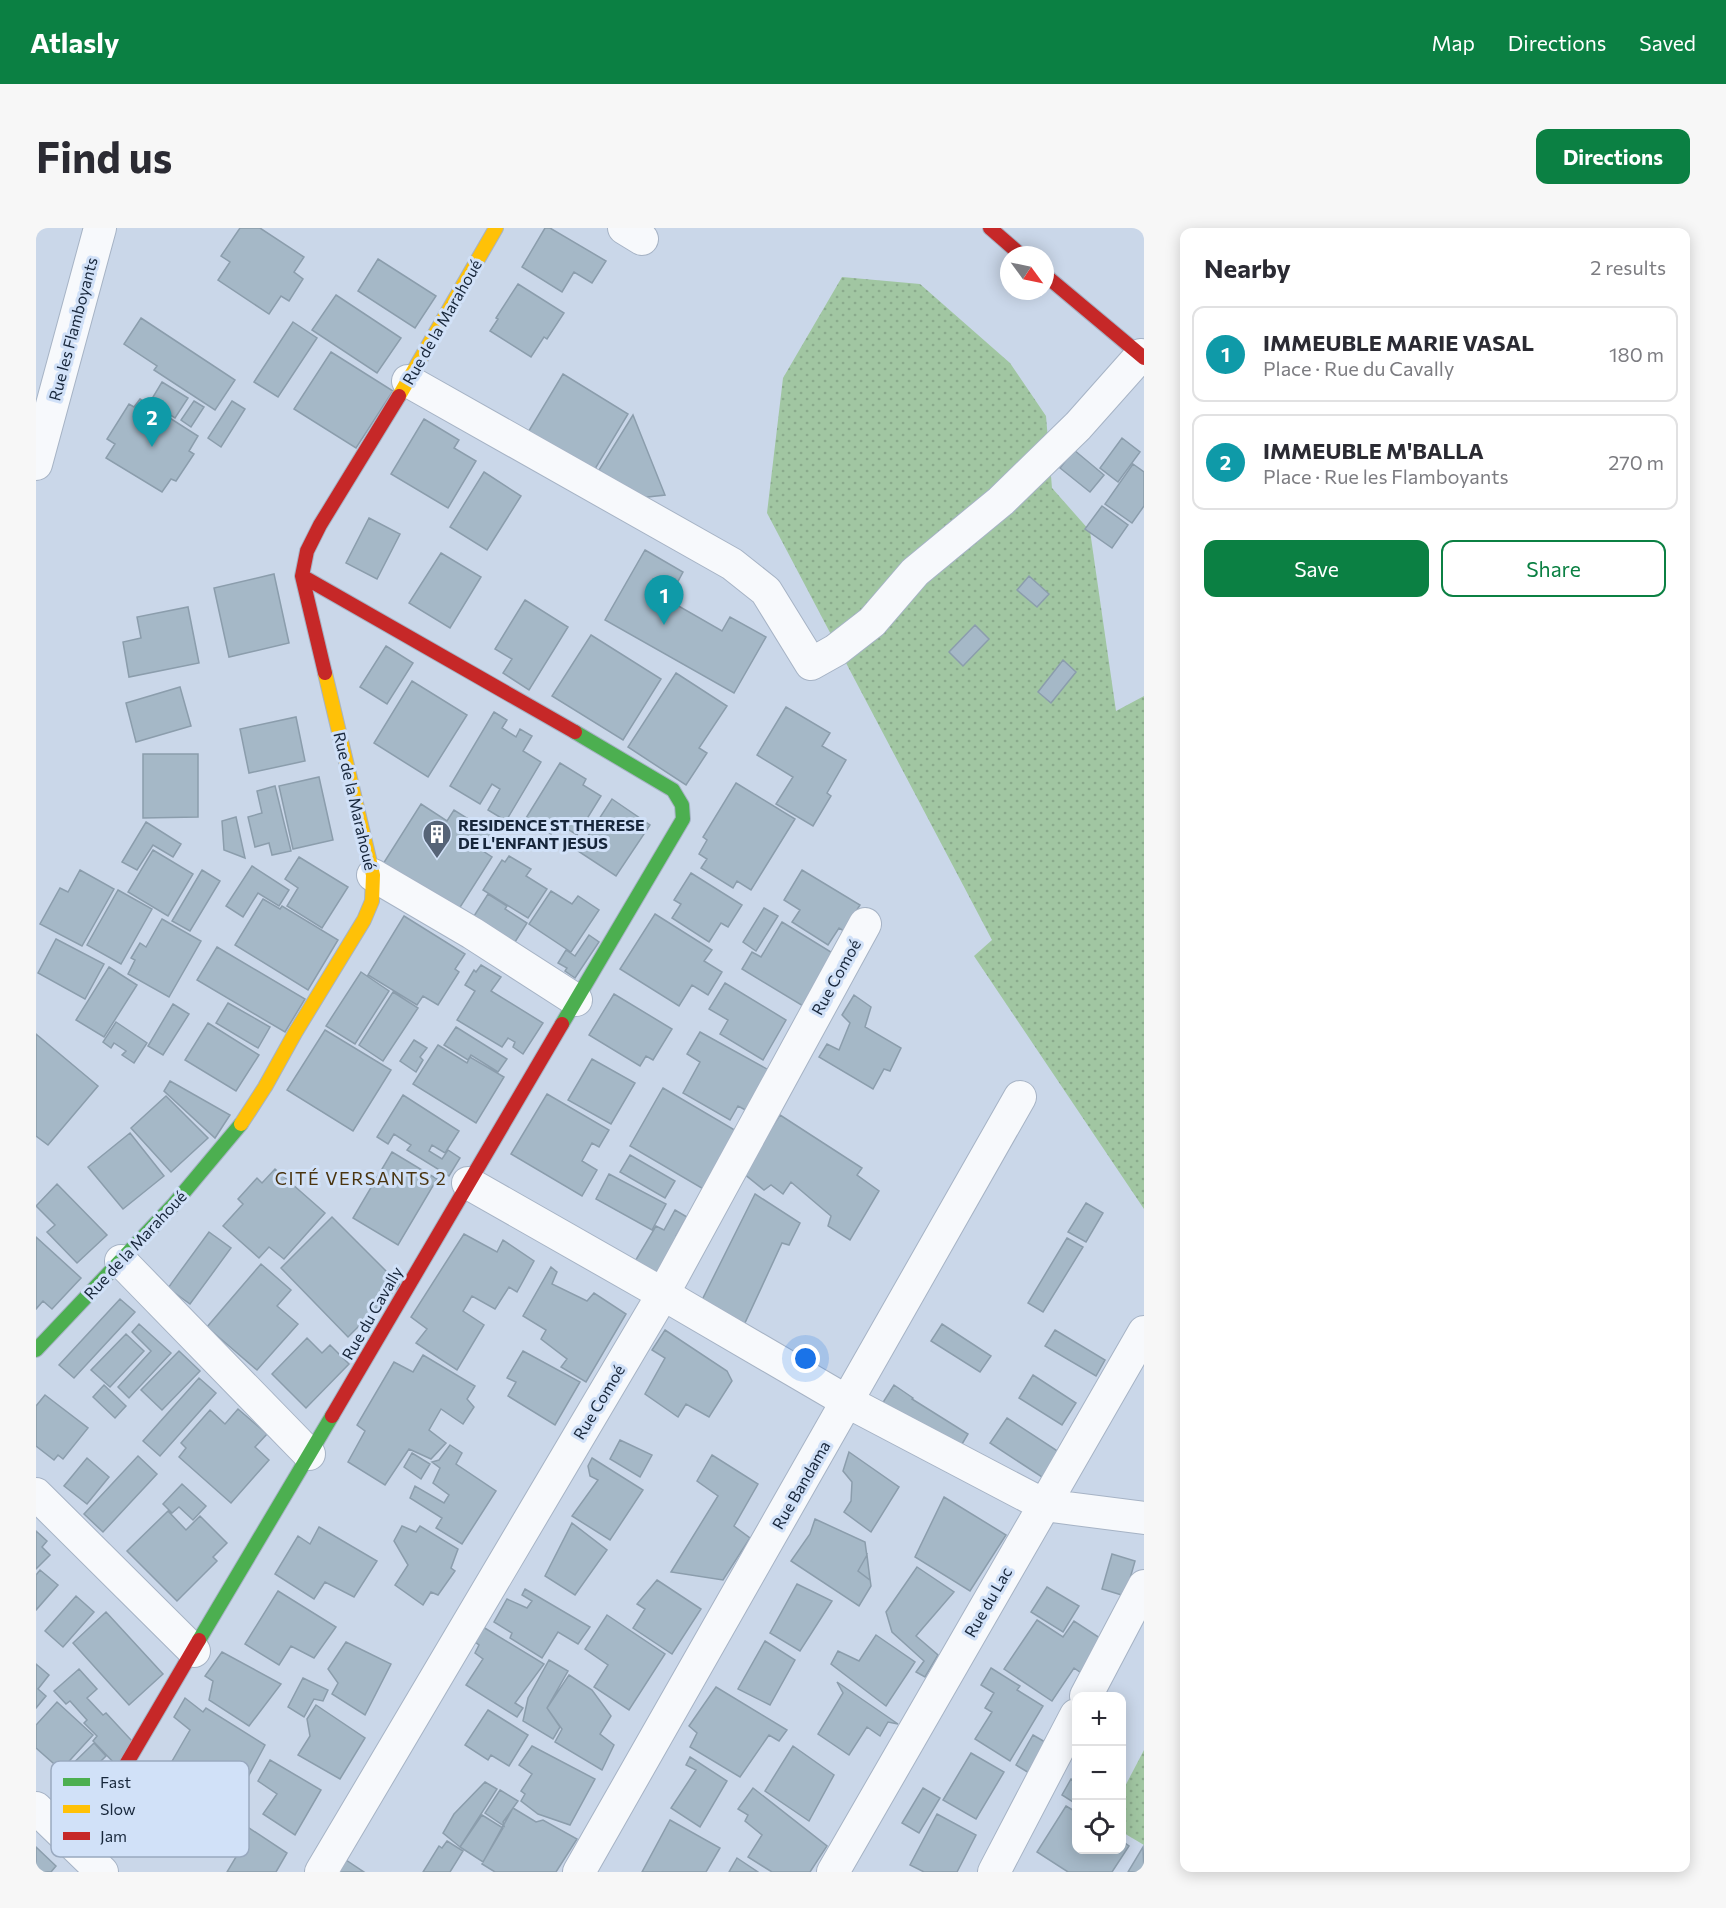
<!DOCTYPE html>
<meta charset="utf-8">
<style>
:root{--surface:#fff;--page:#f7f7f7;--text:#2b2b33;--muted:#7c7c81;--line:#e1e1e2;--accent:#0b8043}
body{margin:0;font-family:Commissioner,sans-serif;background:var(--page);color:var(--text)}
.controls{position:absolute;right:18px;bottom:18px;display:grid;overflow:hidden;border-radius:12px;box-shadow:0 3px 15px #0003}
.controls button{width:54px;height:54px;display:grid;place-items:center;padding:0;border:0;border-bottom:2px solid var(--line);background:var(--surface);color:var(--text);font:30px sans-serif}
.compass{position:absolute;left:964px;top:18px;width:54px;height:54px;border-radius:50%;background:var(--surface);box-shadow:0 3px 15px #0003;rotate:123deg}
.you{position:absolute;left:770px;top:1131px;width:21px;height:21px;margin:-15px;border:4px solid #fff;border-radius:50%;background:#1a73e8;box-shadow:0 0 0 9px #1a73e833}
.badge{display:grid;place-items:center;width:39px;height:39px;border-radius:50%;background:var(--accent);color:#fff;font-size:20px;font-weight:700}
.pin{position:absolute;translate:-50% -50px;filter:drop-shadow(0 2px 3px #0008)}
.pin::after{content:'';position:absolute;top:32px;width:21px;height:18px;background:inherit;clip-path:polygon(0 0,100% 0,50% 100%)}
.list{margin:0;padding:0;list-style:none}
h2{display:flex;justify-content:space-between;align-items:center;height:78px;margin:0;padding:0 24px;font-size:26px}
h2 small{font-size:20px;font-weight:400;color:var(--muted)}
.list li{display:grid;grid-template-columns:39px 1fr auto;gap:18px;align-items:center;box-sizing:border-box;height:96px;margin:0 12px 12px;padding:0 12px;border:2px solid var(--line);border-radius:12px}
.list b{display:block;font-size:22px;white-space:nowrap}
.list p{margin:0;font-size:20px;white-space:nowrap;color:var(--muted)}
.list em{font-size:20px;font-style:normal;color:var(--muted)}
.actions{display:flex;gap:12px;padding:18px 24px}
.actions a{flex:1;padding:14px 0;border:2px solid var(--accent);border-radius:12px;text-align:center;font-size:21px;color:var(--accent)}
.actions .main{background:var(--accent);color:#fff}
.icon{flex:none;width:33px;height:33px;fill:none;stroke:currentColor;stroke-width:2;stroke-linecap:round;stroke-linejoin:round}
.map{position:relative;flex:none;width:1108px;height:1644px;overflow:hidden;border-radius:12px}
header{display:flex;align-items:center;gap:36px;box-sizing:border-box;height:84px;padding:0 30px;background:var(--accent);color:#fff}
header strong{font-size:28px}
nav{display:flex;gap:33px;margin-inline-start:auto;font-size:21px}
.intro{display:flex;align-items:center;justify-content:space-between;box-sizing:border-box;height:144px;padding:0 36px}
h1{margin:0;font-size:42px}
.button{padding:15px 27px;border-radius:12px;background:var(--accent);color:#fff;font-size:21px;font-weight:700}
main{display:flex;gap:36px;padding:0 36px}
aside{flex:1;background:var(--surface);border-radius:12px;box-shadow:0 3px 15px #0003}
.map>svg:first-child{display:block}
.grass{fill:url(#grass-dots)}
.building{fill:#a5b8c7;stroke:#8b9dac;stroke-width:1.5}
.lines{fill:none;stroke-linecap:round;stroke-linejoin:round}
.street-casing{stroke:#a6b3c5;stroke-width:34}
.fast-casing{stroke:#a6b3c5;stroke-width:16}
.slow-casing{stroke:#a6b3c5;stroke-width:16}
.jam-casing{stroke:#a6b3c5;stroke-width:16}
.street{stroke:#f7f9fc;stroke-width:32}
.fast{stroke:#4caf50;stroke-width:14}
.slow{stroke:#ffc107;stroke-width:14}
.jam{stroke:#c62828;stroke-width:14}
.labels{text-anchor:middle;stroke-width:6;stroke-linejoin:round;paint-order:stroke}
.street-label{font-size:16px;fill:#17263a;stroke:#d1e1f8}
.poi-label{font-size:16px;font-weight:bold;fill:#17263a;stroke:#d1e1f8;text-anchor:start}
.neighbourhood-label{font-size:18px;letter-spacing:1.5px;fill:#4a340f;stroke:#d1e1f8}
.key{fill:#d1e1f8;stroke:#99a9bf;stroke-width:1.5}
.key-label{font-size:16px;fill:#17263a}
</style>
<header>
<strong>Atlasly</strong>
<nav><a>Map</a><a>Directions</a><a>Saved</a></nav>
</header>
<div class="intro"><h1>Find us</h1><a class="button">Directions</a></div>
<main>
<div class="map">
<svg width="1108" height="1644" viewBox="0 0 1108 1644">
<defs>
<pattern id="grass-dots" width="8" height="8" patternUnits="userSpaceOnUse" patternTransform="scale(1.5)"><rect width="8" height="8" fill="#a1c6a2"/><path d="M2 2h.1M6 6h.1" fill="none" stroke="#8aaa8c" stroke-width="1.8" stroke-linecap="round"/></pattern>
</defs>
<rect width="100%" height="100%" fill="#cad7e9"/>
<path class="grass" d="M806 49 884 56 974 135 1010 188 1016 260 1054 303 1080 483 1108 468V981L938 728 956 712 731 285 747 150Z
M1108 1522V1617L1086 1604V1564Z"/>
<path class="building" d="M204 0H224L268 29 258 44 267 51 253 73 245 68 233 86 182 52 194 34 185 28Z
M509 0H514L570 33 556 55 538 44 526 64 486 39Z
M342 31 400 68 379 100 322 63Z
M482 56 528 85 511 111 508 109 495 129 454 103 462 91 460 90Z
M300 67 365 110 341 145 276 102Z
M105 90 199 152 179 182 118 142 121 138 88 116Z
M257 94 281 110 242 169 218 154Z
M295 124 357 163 320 220 258 181Z
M527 146 592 186 556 246 491 206Z
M126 154 152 170 139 190 114 174Z
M104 171 162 208 153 223 158 226 140 253 135 251 126 264 70 230 79 216 71 211 93 176 98 179Z
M158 173 168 179 155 199 145 192Z
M196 173 209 181 185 219 172 210Z
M597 187 629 267 603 270 563 242Z
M388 191 423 212 418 220 440 233 412 280 355 246Z
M1086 210 1104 224 1082 254 1064 240Z
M1038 222 1068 247 1054 264 1024 240Z
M1097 236 1108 244V278L1096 295 1069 276Z
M448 244 485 268 451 322 414 299Z
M1066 278 1092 297 1076 320 1049 301Z
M333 290 364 306 341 351 310 335Z
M609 322 647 344 632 372 686 403 694 389 730 409 698 465 569 392Z
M405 325 445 349 414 400 373 375Z
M238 346 253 415 193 429 178 360Z
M993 348 1013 366 1001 379 981 362Z
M489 372 532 399 493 462 467 445 476 431 459 421Z
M152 379 163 435 93 449 87 414 105 410 101 389Z
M939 397 953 411 927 438 913 424Z
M555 407 625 451 587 512 516 468Z
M350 418 377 435 351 476 324 459Z
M1027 432 1040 444 1015 475 1002 464Z
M640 445 691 478 663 520 671 525 650 557 592 519Z
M376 453 431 487 392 549 338 515Z
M144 459 155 498 100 514 90 475Z
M750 479 794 505 786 518 810 532 791 565 795 568 777 598 740 576 757 549 721 527Z
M458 484 471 492 466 500 480 509 484 501 496 508 487 523 505 534 470 593 452 582 464 561 456 556 444 576 414 558Z
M260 489 269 533 213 545 204 501Z
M107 526H162V589L107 590Z
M524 535 550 551 547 557 565 568 541 607 522 595 515 606 490 590Z
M283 549 297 612 257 621 243 558Z
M700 555 759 591 715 662 701 653 697 660 665 640 671 631 663 626 671 612 667 609Z
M239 558 255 623 236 627 233 615 219 619 212 589 226 585 221 563Z
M576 571 614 597 580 648 542 623Z
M385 576 411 593 418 582 458 607 447 623 456 629 421 684 347 636Z
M200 589 209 630 188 622 186 593Z
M110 594 145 616 137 629 117 617 101 642 86 634Z
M117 622 157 646 132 688 92 664Z
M473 628 495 641 490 648 511 661 492 690 447 662 466 632 469 634Z
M263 629 312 659 286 700 251 678 262 660 249 651Z
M216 638 253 662 243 678 222 665 207 689 190 678Z
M44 642 78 661 46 718 4 696 24 660 32 664Z
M166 642 184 653 154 703 136 693Z
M766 642 824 677 808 703 803 700 792 717 756 694 764 682 748 672Z
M655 645 706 677 692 699 685 695 673 714 636 690 645 676 638 672Z
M82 662 116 681 85 736 51 717Z
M515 663 536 676 542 668 563 682 535 724 493 696Z
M452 666 471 678 469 681 491 695 479 714 438 688Z
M227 671 244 681 246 678 302 712 272 762 199 717Z
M728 680 742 688 720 723 707 714Z
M619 686 676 722 668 733 686 744 672 767 656 757 643 778 584 741Z
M368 688 429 726 419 741 423 744 402 777 387 768 381 777 332 747Z
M126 691 165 713 133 769 92 746 99 732 95 730 104 715 110 719Z
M746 694 803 729 772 781 706 741 716 724 725 729Z
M553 707 563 714 539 750 529 743 531 740 522 735 530 722 539 728Z
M20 711 68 736 49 771 2 745Z
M181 719 269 771 249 804 161 752Z
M445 737 465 749 455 763 507 795 487 826 477 819 479 814 472 810 466 819 421 792 439 763 429 757 438 742 440 744Z
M73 739 101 757 68 809 40 792Z
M325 744 353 763 319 816 290 798Z
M689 755 750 792 727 832 684 806 692 792 673 781Z
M357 764 382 780 347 833 323 817Z
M578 766 636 801 617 832 610 828 604 838 553 807Z
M818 767 835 779 829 799 865 820 854 843 848 841 837 861 783 829 791 816 803 822 814 795 806 787Z
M192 775 234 799 222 820 180 795Z
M137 776 153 786 127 827 112 818Z
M80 794 111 815 98 835 86 827 90 823 78 815 75 820 67 814Z
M172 795 223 827 200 863 149 832Z
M420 799 471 831 462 844 435 827 432 832 408 817Z
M289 802 355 842 317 903 251 862Z
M664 804 740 846 717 886 702 878 694 892 647 865 664 834 651 826Z
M0 806 62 858 12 917 0 908Z
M378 812 391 820 384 829 387 832 380 844 364 833Z
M402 817 431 835 434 829 468 849 440 895 377 856Z
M556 831 599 855 575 896 532 872Z
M134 853 194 887 179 910 128 863Z
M627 860 702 904 669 962 594 918Z
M511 866 573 902 563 919 556 915 546 933 561 942 546 968 475 926Z
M367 867 423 903 409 925 396 917 393 923 406 931 412 922 424 930 413 948 371 922 375 917 358 906 352 916 341 909Z
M130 868 172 910 135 944 95 900Z
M744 887 826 940 821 947 843 963 814 1012 792 998 795 988 755 954 747 966 735 957 728 962 707 945Z
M94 905 128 948 87 981 52 939Z
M356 924 401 951 362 1017 317 990Z
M594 927 639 953 629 970 584 944Z
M239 941 289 985 248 1031 233 1019 223 1030 187 998 207 976 202 971 221 950 226 955Z
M573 946 630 976 616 1002 560 971Z
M21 956 71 1007 41 1035 11 1004 19 997 0 978Z
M719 966 764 995 753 1017 746 1015 708 1097 665 1074Z
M1050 975 1067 985 1050 1014 1032 1004Z
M639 982 651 989 640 1008 645 1011 623 1050 598 1035 620 998 628 1002Z
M296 989 364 1057 312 1109 245 1040Z
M173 1004 195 1020 154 1076 132 1060Z
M428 1006 461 1024 467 1012 498 1033 481 1064 473 1059 459 1081 436 1068 427 1083 448 1097 421 1142 380 1115 391 1101 375 1089Z
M0 1009 45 1050 16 1081 7 1073 0 1081Z
M1031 1010 1047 1019 1007 1084 992 1075Z
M225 1036 255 1062 241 1078 262 1096 221 1142 171 1099Z
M515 1039 521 1044 516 1056 551 1073 558 1065 590 1086 550 1154 525 1139 531 1131 505 1111 510 1102 487 1088Z
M84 1071 99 1084 38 1150 23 1137Z
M103 1096 135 1125 93 1170 82 1159 115 1123 96 1104Z
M906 1096 955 1128 944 1144 895 1113Z
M629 1102 691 1143 696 1153 673 1189 650 1176 642 1189 609 1166 629 1130 616 1122Z
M1019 1102 1069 1132 1060 1148 1009 1118Z
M90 1106 108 1123 74 1159 55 1142Z
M271 1110 286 1125 294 1117 313 1136 270 1180 236 1146Z
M143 1123 164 1143 126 1182 105 1162Z
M487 1123 544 1154 519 1197 472 1168 480 1154 471 1150Z
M387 1127 439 1158 431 1171 438 1179 427 1196 405 1181 393 1202 410 1215 395 1231 373 1221 349 1257 312 1234 329 1203 321 1197 358 1134 377 1144Z
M997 1147 1040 1175 1026 1197 983 1170Z
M163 1150 180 1165 124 1228 107 1213Z
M68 1157 90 1178 79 1190 57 1169Z
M858 1157 877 1170 876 1171 932 1206 922 1223 846 1176Z
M9 1167 52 1200 27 1231 22 1227 18 1232 0 1218V1178Z
M202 1181 231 1206 219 1219 233 1232 195 1275 143 1229 150 1220 145 1215 174 1182 189 1196Z
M971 1190 1026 1226 1009 1251 954 1215Z
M584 1212 616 1227 604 1249 574 1231Z
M414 1217 426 1225 420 1236 460 1263 426 1316 400 1300 406 1290 374 1270 379 1258 408 1275 413 1267 397 1255 404 1240 396 1234 403 1232Z
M813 1224 863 1259 835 1304 808 1284 815 1273 816 1254 807 1243Z
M376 1225 394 1236 385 1251 368 1239Z
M676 1227 722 1256 698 1298 714 1310 687 1352 635 1344 682 1268 661 1253Z
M102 1228 121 1246 67 1304 48 1286Z
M51 1230 73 1249 51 1276 28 1258Z
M556 1230 607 1262 574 1312 536 1288 562 1252 554 1248 552 1238Z
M146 1256 170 1278 157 1292 143 1279 136 1285 127 1276Z
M908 1269 970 1307 934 1363 879 1329Z
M132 1283 150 1302 164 1288 191 1315 177 1329 181 1333 141 1373 91 1323Z
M779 1291 829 1314 835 1358 823 1378 755 1333 774 1306Z
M536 1295 571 1322 539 1367 509 1348Z
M366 1298 380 1304 384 1298 422 1321 415 1340 419 1343 402 1367 395 1364 387 1377 359 1357 372 1337 358 1313Z
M283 1299 341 1333 318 1369 289 1354 278 1371 239 1346 262 1308 274 1316Z
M0 1303 11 1313 6 1319 14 1327 0 1341Z
M1076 1326 1099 1333 1089 1368 1066 1361Z
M831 1327 834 1352 822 1343Z
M881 1339 918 1364 880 1408 902 1427 889 1449 880 1444 888 1433 856 1404 850 1384Z
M4 1342 22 1357 0 1382V1347Z
M621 1352 665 1381 636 1426 597 1400 609 1381 601 1376Z
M761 1356 796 1373 764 1423 734 1405Z
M1011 1359 1043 1378 1027 1404 995 1384Z
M489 1361 554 1399 542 1416 522 1404 506 1430 474 1410 476 1405 458 1394 471 1371 491 1380 496 1373 486 1367Z
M242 1363 300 1399 278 1430 255 1418 243 1437 209 1416Z
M40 1368 58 1384 27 1419 9 1403Z
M70 1384 127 1446 93 1477 37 1415Z
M571 1387 629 1426 593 1482 558 1459 572 1437 549 1421Z
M1001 1392 1027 1409 1038 1393 1070 1414 1048 1447 1038 1440 1016 1473 968 1441Z
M447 1399 508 1436 479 1475 487 1480 481 1489 430 1457 447 1431 439 1425 443 1417 438 1413Z
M840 1407 879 1434 850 1478 795 1436 802 1423 823 1433Z
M729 1413 759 1432 734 1477 702 1461Z
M310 1414 355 1436 329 1487 296 1466 302 1455 292 1441Z
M186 1424 245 1456 213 1498 173 1472 177 1453 169 1448Z
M513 1432 532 1443 511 1480 524 1499 517 1511 487 1493 492 1470Z
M0 1436 13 1447 2 1461 10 1468 0 1480Z
M955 1440 984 1458 981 1462 1007 1478 974 1533 939 1511 956 1484 949 1480 958 1465 945 1457Z
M43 1441 61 1461 51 1470 67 1487 70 1485 96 1513 81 1538 57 1513 61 1508 48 1495 51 1492 34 1473 30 1476 18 1463Z
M533 1447 556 1462 575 1488 564 1506 578 1517 566 1542 519 1514 526 1501 511 1480Z
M267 1450 292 1462 287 1473 278 1471 268 1489 252 1479Z
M801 1454 862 1496 852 1494 844 1508 831 1499 813 1527 782 1506 807 1465Z
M680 1459 751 1502 743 1513 733 1507 704 1549 654 1519 661 1505 653 1498Z
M149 1470 167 1484 170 1480 229 1517 203 1566 179 1555 175 1560 135 1535 154 1502 138 1489Z
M21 1474 57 1507 25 1542 0 1520V1497Z
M280 1477 329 1510 304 1551 262 1527 274 1508 271 1491Z
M452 1482 492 1507 473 1538 455 1527 452 1532 429 1517Z
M997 1507 1016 1518 998 1548 980 1537Z
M58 1515 70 1528 34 1564 21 1551Z
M496 1518 559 1551 534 1597 502 1586 485 1573 489 1566 485 1563 496 1546 483 1537Z
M757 1518 798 1547 773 1593 729 1563Z
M935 1525 968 1544 940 1591 907 1572Z
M654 1529 691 1553 664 1599 635 1580 660 1542 650 1537Z
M234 1532 285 1562 259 1607 227 1586 241 1566 222 1553Z
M1035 1551 1040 1554V1576L1026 1567Z
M449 1554 461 1561 424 1619 407 1605 418 1586Z
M717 1560 791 1618 774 1644H736L712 1629 726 1607 709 1593 712 1587 702 1581Z
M887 1560 904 1570 883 1605 866 1595Z
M464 1562 482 1573 467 1594 468 1598 449 1585Z
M1030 1578 1040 1584V1622H1086V1613L1093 1618 1076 1644H1032L1001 1624Z
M477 1580 500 1594 507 1592 541 1611 520 1644H459L446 1636Z
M901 1586 940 1607 921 1644H888L874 1637Z
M446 1587 467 1600 447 1634 424 1619Z
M198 1590 251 1625 240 1644H191L203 1624 186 1608Z
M634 1592 684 1620 670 1644H606Z
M411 1613 427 1623 414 1644H387L403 1618 406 1620Z
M0 1619 20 1638 15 1644H0Z
M1107 1619 1108 1644H1092Z
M307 1630 328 1644H301Z
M701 1630 722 1644H693Z"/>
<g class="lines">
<g class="street-casing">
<path id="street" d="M588 0 606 11
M372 153 696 336 730 363 775 436 800 422 836 394 879 344 965 273 1042 198 1105 127
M0 236 64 0
M337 647 436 705 540 772
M432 955 627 1066 812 1174 1008 1277 1108 1290
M85 1033 273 1226
M0 1266 158 1423
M1050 1468 1108 1358
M0 1580 66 1644
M285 1644 627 1066 829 696
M543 1644 984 869
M797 1644 1108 1104
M958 1644 1040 1487"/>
</g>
<g class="fast-casing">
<path id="fast" d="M526 796 647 591 646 577 637 562 539 504
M0 1122 138 976 205 896
M163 1412 296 1188"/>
</g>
<g class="slow-casing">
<path id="slow" d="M363 168 460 0
M205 896 229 859 259 805 328 692 336 673 337 647 289 445"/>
</g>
<g class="jam-casing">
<path id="jam" d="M954 0 985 27
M1009 47 1108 130
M266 348 539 504
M289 445 266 348 271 323 284 297 363 168
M296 1188 526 796
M41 1620 163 1412"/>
</g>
<use href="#street" class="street"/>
<use href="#fast" class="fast"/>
<use href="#slow" class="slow"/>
<use href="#jam" class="jam"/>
</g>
<defs>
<g id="building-pin" transform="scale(1.5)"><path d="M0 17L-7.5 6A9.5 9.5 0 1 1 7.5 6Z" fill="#566477" stroke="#d1e1f8"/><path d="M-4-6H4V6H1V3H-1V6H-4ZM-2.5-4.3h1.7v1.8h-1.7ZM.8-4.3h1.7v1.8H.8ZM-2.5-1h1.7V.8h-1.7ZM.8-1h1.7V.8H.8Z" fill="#fff"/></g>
</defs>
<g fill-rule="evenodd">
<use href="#building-pin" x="401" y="606"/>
</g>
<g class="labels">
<g class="street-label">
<text transform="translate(406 94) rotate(-60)" y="6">Rue de la Marahoué</text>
<text transform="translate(37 101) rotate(-75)" y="6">Rue les Flamboyants</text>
<text transform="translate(319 573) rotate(77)" y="6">Rue de la Marahoué</text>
<text transform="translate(800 749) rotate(-61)" y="6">Rue Comoé</text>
<text transform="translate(99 1017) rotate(-47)" y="6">Rue de la Marahoué</text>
<text transform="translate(336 1085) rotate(-60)" y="6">Rue du Cavally</text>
<text transform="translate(563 1174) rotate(-59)" y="6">Rue Comoé</text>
<text transform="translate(765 1257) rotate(-60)" y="6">Rue Bandama</text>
<text transform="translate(952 1374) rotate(-60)" y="6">Rue du Lac</text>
</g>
<g class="poi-label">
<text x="422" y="603">RESIDENCE ST THERESE<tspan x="422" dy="18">DE L'ENFANT JESUS</tspan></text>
</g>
<g class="neighbourhood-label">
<text x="325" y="957">CITÉ VERSANTS 2</text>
</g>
</g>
<rect x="15" y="1533" width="198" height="96" rx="9" class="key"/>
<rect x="27" y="1550" width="27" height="8" fill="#4caf50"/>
<rect x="27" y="1577" width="27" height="8" fill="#ffc107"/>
<rect x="27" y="1604" width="27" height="8" fill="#c62828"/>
<g class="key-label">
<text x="64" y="1560">Fast</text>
<text x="64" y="1587">Slow</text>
<text x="64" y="1614">Jam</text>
</g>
</svg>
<div class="controls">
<button>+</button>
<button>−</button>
<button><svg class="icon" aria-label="locate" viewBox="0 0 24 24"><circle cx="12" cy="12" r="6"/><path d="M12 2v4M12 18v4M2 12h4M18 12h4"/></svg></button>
</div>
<svg class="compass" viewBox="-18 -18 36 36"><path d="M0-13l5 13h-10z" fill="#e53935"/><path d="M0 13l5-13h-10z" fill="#7c7c81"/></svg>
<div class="you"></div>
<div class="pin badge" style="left:628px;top:397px;background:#0f9aa8">1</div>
<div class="pin badge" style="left:116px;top:219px;background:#0f9aa8">2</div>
</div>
<aside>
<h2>Nearby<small>2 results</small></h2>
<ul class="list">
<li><span class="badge" style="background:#0f9aa8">1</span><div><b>IMMEUBLE MARIE VASAL</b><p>Place · Rue du Cavally</p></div><em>180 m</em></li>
<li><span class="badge" style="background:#0f9aa8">2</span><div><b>IMMEUBLE M'BALLA</b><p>Place · Rue les Flamboyants</p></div><em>270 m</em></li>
</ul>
<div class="actions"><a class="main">Save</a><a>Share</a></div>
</aside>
</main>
